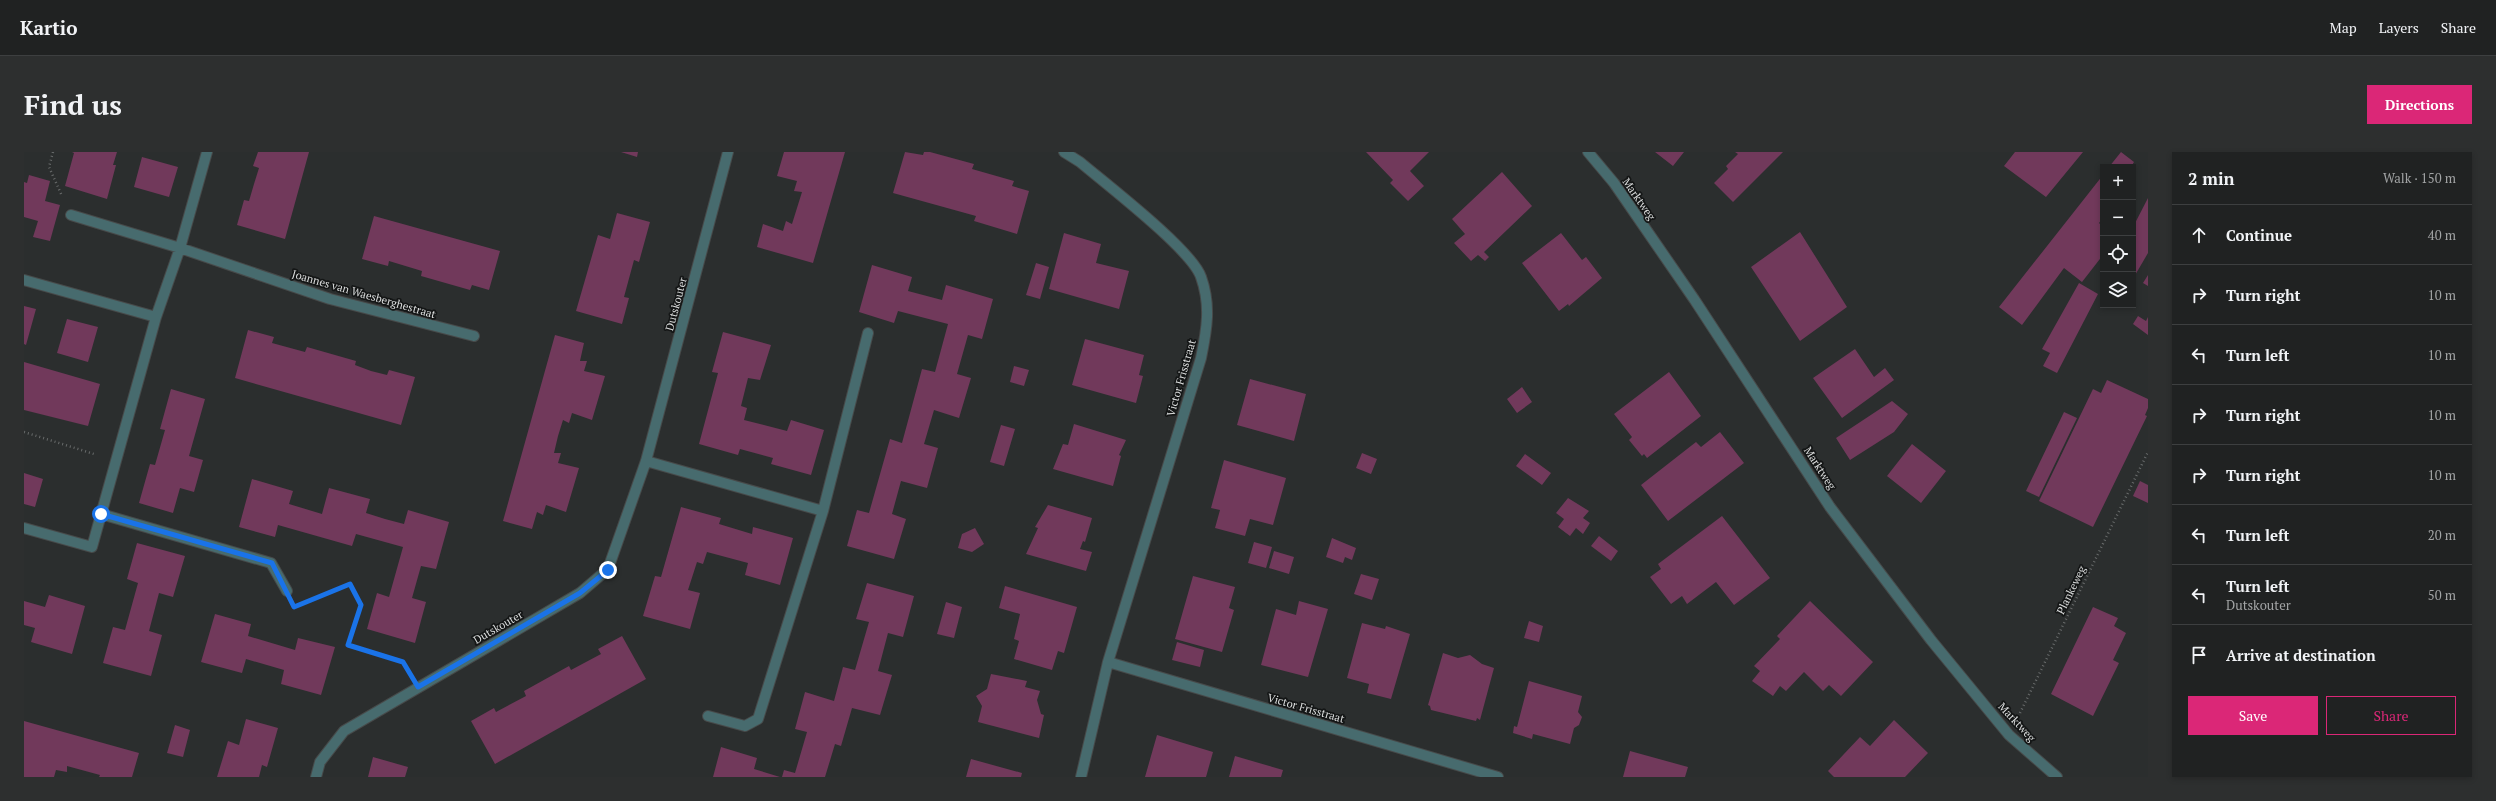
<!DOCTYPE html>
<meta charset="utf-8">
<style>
:root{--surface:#202222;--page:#2d2f2f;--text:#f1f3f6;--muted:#a2a4a5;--line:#3d3f40;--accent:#db2777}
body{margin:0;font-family:"PT Serif",serif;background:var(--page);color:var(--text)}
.controls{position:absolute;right:12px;top:12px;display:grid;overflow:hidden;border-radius:0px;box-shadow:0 2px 6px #0003}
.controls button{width:36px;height:36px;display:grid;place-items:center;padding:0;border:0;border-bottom:1px solid var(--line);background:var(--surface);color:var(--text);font:20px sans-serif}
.stop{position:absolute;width:12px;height:12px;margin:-9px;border:3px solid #1a73e8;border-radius:50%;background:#fff}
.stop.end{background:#1a73e8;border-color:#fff;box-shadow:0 1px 4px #0008}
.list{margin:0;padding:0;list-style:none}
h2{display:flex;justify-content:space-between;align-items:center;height:52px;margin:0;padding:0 16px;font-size:17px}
h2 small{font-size:13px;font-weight:400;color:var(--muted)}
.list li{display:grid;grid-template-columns:26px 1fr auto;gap:12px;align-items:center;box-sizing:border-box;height:60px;padding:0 16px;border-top:1px solid var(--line)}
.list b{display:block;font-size:15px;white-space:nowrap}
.list p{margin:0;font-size:13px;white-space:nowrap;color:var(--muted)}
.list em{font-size:13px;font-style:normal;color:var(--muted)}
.actions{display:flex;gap:8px;padding:12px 16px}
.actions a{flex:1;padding:9px 0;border:1px solid var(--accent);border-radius:0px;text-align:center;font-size:14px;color:var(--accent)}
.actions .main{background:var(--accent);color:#fff}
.icon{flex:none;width:22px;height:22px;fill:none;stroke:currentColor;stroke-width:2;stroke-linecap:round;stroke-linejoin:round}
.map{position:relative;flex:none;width:2124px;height:625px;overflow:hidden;border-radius:0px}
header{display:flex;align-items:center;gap:24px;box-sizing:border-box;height:56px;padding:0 20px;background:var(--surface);border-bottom:1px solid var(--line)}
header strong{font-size:19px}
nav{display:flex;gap:22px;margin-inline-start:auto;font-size:14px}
.intro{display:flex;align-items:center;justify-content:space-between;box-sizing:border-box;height:96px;padding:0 24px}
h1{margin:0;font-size:28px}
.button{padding:10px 18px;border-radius:0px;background:var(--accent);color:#fff;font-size:14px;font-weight:700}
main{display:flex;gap:24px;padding:0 24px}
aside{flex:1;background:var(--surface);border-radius:0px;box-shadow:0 2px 6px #0003}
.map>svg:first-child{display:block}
.building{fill:#71395b}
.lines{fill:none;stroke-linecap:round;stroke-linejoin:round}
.minor-casing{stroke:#474a4a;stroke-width:12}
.path{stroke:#686b6b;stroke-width:2.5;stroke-dasharray:1 3;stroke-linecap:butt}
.minor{stroke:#476b6e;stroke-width:10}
.route{stroke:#1a73e8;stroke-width:5}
.labels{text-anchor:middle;stroke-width:3.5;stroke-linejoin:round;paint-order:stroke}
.street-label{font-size:11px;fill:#dcdede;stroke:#141616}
</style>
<header>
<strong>Kartio</strong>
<nav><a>Map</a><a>Layers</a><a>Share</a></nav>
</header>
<div class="intro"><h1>Find us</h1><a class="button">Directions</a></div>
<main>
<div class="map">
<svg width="2124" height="625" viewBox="0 0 2124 625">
<rect width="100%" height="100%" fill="#2b2e2e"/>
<path class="building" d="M48 0H93L89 13H92L83 47 41 34 50 1Z
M234 0H285L261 87 213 73 220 48 225 49 230 32 235 16 229 14Z
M597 0H614L613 5Z
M760 0H821L789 111 733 95 739 72 759 79 762 69 768 72 778 40 770 39 773 29 753 24Z
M881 0 899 3 900 0H906L950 12 948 17 990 29 988 34 1005 39 993 82 950 69 952 64 869 41Z
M1342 0H1405L1386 19 1400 34 1384 49 1366 31 1369 28Z
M1631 0H1660L1649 14Z
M1711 0H1759L1709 50 1690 31 1704 17 1702 14 1714 2Z
M1991 0H2059L2022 45 1980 14Z
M2097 0 2110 10 2107 15H2085Z
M118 5 154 15 145 45 110 35Z
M1478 20 1508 54 1460 100 1465 105 1461 109 1454 103 1447 109 1430 91 1441 82 1428 67Z
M5 23 26 29 21 49 36 53 26 89 9 85 14 69 0 65V30L3 31Z
M2079 23V66L2075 71 2079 75V103L2058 130 2040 116 1998 173 1975 155Z
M2124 46V101L2110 125 2109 75Z
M593 61 626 70 615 110 610 108 600 145 605 146 598 172 552 159 574 83 586 87Z
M350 64 476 99 465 138 448 133 446 138 397 124 398 119 365 109 364 114 338 107Z
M1776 80 1823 155 1776 189 1727 115Z
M1040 81 1077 92 1072 111 1105 119 1095 157 1025 137Z
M1537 81 1558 108 1562 105 1578 126 1545 154 1544 152 1535 159 1498 111Z
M1012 111 1025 115 1016 147 1002 143Z
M848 113 888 125 884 139 918 148 922 133 969 147 958 187 944 183 933 222 947 226 935 266 910 258 900 292 914 296 903 336 877 329 868 362 882 367 870 407 823 394 833 358 845 361 866 287 878 291 898 217 911 220 924 172 874 159 870 171 835 160Z
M2124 123V134L2119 131Z
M2055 131 2074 142 2033 221 2019 214 2026 201 2018 197Z
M0 154 12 157 2 193 0 192Z
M2114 164 2122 169 2124 165V183L2109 172Z
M43 167 74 175 64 210 33 201Z
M224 178 250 185 248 191 281 200 283 195 332 209 331 213 347 219 363 223 365 218 391 225 377 273 211 226Z
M699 180 747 193 736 228 724 226 717 254 723 256 720 268 763 279 767 268 800 278 787 323 747 312 749 306 716 297 714 303 675 292 694 221 688 220Z
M531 183 560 191 556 209H563L560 219 581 224 568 268 548 261 545 271 539 268 534 284 530 301H537L534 311 555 316 542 360 522 353 519 363 513 360 508 377 479 369Z
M1061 187 1120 203 1115 223 1119 224 1112 251 1048 233Z
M1831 197 1850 225 1861 216 1870 228 1818 266 1789 226Z
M0 210 76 232 64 274 0 258Z
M990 214 1005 218 1000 234 986 230Z
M1645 220 1677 264 1623 306 1620 302 1618 304 1605 288 1608 285 1590 262Z
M1226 227 1282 242 1270 289 1213 273Z
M2083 228 2124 247V256L2121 263 2123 264 2069 375 2015 349 2069 237 2077 241Z
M1498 235 1508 250 1493 261 1483 247Z
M147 237 181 247 165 304 179 308 170 340 156 336 149 361 115 351 126 312 131 313 141 278 136 277Z
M1868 249 1884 262 1870 280 1826 308 1812 286Z
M2040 260 2053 266 2015 345 2002 339Z
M1050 272 1102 288 1095 303 1097 304 1089 334 1029 317 1039 292 1044 293Z
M977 273 991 277 980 314 966 310Z
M1696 280 1720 311 1644 369 1617 333 1672 290 1677 295Z
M1888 292 1922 319 1897 351 1863 324Z
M1338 301 1353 307 1347 322 1332 316Z
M1501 302 1527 321 1518 333 1492 314Z
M1200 308 1262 326 1249 373 1226 367 1221 384 1191 376 1196 358 1187 356Z
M0 321 19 327 11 355 0 352Z
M228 327 269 339 265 352 298 362 305 336 346 347 342 361 361 367 380 372 384 358 425 370 412 417 397 414 388 446 402 450 391 491 343 477 353 441 365 445 379 395 332 382 328 394 254 373 251 385 215 375Z
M2116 329 2124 333V351L2109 344Z
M1544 346 1565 359 1559 366 1566 371 1559 382 1552 376 1546 384 1534 375 1540 367 1532 361Z
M1024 353 1068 366 1061 390 1059 389 1056 397 1068 400 1062 419 1002 402 1014 376 1011 375Z
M657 355 697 366 695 372 728 382 729 375 769 386 756 433 721 423 724 411 683 400 679 412 673 410 664 438 676 441 666 477 619 464 631 424 637 425Z
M1698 364 1746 426 1710 453 1692 430 1663 452 1658 444 1647 452 1626 425 1637 417 1634 412Z
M951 376 960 392 948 400 934 396 938 382Z
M1575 384 1594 399 1587 409 1567 394Z
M1308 386 1332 396 1328 408 1321 405 1319 411 1302 405Z
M1230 390 1248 395 1242 416 1224 411Z
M113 391 161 404 149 445 135 441 125 479 138 483 127 524 79 511 89 475 101 478 114 431 103 427Z
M1250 399 1270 405 1265 422 1245 416Z
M1337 422 1355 427 1348 448 1330 442Z
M1169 424 1211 435 1205 456 1210 458 1198 500 1151 487Z
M843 431 890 444 879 485 864 481 854 519 868 523 856 563 828 556 817 594 811 592 801 625H758L760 618 771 621 783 580 771 577 781 540 810 549 819 515 831 518 845 470 832 467Z
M981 434 1053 455 1040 501 1034 499 1028 518 990 507 995 489 990 487 996 462 975 456Z
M25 443 61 454 48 502 7 490 11 476 0 473V449L21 455Z
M1275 449 1304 457 1284 525 1237 513 1252 457 1272 463Z
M1786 449 1849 510 1817 544 1805 533 1799 539 1780 520 1762 539 1756 534 1749 544 1728 529 1736 519 1730 514 1756 487 1753 484Z
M922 450 938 455 930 486 913 482Z
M2069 455 2094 466 2090 474 2102 481 2089 508 2095 511 2069 564 2027 542Z
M191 462 227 472 224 484 271 498 274 486 311 495 297 543 257 532 260 518 222 507 218 521 177 510Z
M1505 469 1519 474 1515 490 1500 486Z
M1338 471 1361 477 1362 474 1386 482 1367 547 1343 541 1345 532 1323 526Z
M598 484 622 527 471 612 447 569 470 556 472 560 502 544 500 539 545 514 547 518 577 502 574 497Z
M1153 490 1180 498 1176 515 1148 508Z
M1419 501 1434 506 1446 503 1458 512 1470 516 1456 568 1453 566 1452 569 1407 558 1406 554 1404 553Z
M967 522 1003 529 1001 535 1016 539 1013 548 1017 562 1020 563 1015 586 954 570 958 554 952 544 963 537Z
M1505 529 1558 544 1554 560 1558 565 1555 573 1550 576 1546 592 1509 582 1508 587 1489 581 1490 574 1493 575Z
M222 567 254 576 243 615 238 613 235 625H193L204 589 215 593Z
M1870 568 1904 601 1881 625H1810L1804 619 1836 585 1846 594Z
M0 569 115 601 108 625H75L76 623 43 614V620L32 618 30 625H0Z
M151 573 166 578 159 605 143 601Z
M1133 583 1189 600 1182 625H1121Z
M697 595 733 606 730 617 756 625H689Z
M1606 599 1664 615 1661 625H1599Z
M1211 604 1259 618 1257 625H1205Z
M349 605 384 615 381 625H344Z
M947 607 998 621 997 625H942Z"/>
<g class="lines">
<g class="minor-casing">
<path id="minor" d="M1040 0 1056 10C1082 32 1168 98 1177 125 1187 153 1183 177 1177 206L1084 510 1057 625
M1564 0 1590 31 1670 147 1806 355 1907 488 1985 583 2033 625
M47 63 156 96 306 147 450 184
M0 128 132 165
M622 309 799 359 734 567 721 574 684 564
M799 359 844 181
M77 362 247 411 263 439
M0 376 68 395 132 165 156 96 183 0
M1084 510 1474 625
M292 625 296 610 320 579 556 441 584 417 622 309 704 0"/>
</g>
<path class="path" d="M29 0 25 15 38 44
M0 280 70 302
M283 450 326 432 337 453 324 493 379 510 383 516
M1996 561 2124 300"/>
<use href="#minor" class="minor"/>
</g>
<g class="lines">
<path class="route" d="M77 362 248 411 270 455 326 432 337 453 324 493 379 510 394 535 556 441 584 418"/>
</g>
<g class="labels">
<g class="street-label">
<text transform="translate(1615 47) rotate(55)" y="4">Marktweg</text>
<text transform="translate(340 142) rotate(16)" y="4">Joannes van Waesberghestraat</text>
<text transform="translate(652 152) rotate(-75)" y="4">Dutskouter</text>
<text transform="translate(1157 226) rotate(-74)" y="4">Victor Frisstraat</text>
<text transform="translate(1796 316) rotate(57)" y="4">Marktweg</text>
<text transform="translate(2047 438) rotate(-64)" y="4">Plankeweg</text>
<text transform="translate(474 475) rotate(-30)" y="4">Dutskouter</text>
<text transform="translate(1282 556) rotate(16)" y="4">Victor Frisstraat</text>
<text transform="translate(1993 570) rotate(47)" y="4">Marktweg</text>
</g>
</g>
</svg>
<div class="controls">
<button>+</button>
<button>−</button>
<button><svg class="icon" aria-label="locate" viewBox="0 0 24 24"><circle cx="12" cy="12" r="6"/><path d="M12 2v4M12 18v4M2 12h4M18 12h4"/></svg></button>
<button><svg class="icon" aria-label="layers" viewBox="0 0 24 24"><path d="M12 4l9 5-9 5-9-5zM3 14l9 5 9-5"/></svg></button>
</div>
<div class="stop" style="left:77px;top:362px"></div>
<div class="stop end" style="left:584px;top:418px"></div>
</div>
<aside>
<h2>2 min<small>Walk · 150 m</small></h2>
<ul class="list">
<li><svg class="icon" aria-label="ahead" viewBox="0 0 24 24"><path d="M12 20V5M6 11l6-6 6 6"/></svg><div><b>Continue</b></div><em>40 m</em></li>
<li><svg class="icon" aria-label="right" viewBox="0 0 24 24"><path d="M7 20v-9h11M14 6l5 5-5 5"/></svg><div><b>Turn right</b></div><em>10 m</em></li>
<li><svg class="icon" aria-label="left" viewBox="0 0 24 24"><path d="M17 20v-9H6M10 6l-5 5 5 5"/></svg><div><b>Turn left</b></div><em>10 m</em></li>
<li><svg class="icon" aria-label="right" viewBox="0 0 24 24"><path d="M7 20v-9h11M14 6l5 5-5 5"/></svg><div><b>Turn right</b></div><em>10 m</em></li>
<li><svg class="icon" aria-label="right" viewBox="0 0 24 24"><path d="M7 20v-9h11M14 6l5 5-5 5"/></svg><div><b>Turn right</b></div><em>10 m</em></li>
<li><svg class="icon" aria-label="left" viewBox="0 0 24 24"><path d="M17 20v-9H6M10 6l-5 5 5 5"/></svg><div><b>Turn left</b></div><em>20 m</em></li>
<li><svg class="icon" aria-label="left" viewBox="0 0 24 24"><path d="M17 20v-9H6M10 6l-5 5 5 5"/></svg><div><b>Turn left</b><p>Dutskouter</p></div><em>50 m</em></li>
<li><svg class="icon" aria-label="arrive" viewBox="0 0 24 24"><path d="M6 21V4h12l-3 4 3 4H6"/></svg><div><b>Arrive at destination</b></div></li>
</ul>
<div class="actions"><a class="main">Save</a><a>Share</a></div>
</aside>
</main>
